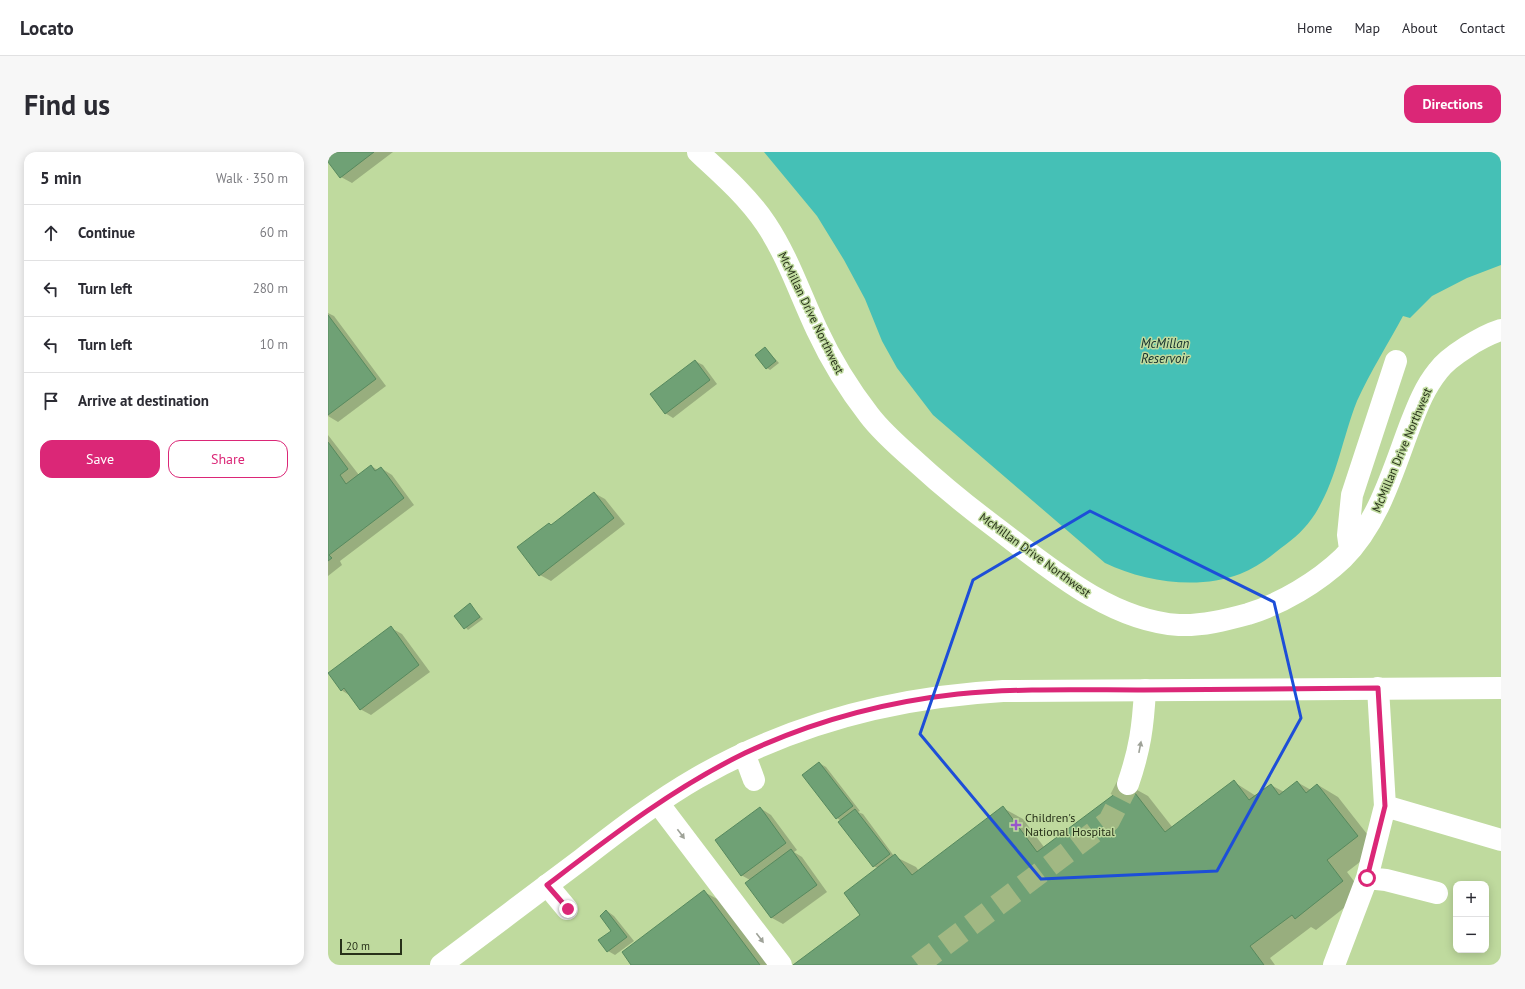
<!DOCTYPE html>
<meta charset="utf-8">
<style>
:root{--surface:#fff;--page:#f7f7f7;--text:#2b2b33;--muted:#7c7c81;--line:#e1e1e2;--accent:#db2777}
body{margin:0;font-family:"PT Sans",sans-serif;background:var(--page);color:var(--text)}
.controls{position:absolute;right:12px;bottom:12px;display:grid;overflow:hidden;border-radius:8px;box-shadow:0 2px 10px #0003}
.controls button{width:36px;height:36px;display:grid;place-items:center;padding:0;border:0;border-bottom:1px solid var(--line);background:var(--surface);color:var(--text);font:20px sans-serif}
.scale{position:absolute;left:12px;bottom:10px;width:62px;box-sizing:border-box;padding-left:4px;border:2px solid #273119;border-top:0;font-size:11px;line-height:14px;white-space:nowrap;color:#273119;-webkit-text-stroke:3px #bfda9e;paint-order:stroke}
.stop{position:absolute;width:12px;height:12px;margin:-9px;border:3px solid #db2777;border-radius:50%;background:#fff}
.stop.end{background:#db2777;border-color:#fff;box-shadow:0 1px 4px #0008}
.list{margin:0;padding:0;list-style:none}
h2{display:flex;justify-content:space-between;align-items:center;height:52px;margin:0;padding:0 16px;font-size:17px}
h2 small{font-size:13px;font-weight:400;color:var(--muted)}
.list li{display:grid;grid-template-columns:26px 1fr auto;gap:12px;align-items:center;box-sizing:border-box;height:56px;padding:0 16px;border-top:1px solid var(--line)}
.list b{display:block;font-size:15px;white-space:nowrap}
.list em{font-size:13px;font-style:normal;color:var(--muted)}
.actions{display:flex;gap:8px;padding:12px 16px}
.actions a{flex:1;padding:9px 0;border:1px solid var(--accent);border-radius:12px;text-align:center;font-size:14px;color:var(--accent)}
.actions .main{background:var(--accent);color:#fff}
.icon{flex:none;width:22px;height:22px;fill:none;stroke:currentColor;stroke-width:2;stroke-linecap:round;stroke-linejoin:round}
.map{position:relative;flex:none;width:1173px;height:813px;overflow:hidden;border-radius:12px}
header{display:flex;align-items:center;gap:24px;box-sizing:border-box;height:56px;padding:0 20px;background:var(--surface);border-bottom:1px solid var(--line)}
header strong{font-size:19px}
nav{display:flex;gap:22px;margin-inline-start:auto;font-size:14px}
.intro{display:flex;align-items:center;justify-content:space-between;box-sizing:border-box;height:96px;padding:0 24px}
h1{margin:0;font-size:28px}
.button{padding:10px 18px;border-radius:12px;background:var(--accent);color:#fff;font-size:14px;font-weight:700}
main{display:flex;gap:24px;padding:0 24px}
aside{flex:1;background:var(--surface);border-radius:12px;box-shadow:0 2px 10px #0003}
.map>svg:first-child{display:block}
.water{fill:#45c0b6}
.shadow{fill:#0003}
.building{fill:#6fa175;stroke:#57895e}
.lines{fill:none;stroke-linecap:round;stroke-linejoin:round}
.minor-tunnel{stroke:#a1b883;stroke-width:22;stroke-dasharray:22 11;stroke-linecap:butt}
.minor{stroke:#fff;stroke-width:22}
.major{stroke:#fff;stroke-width:22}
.oneway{fill:#9ea298}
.route{stroke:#db2777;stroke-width:5}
.marked{fill:none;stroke:#1d4ed8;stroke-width:3;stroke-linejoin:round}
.poi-dot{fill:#9856cc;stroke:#bfda9e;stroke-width:1.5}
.labels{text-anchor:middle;stroke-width:3;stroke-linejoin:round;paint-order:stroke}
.street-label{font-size:12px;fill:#273119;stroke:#bfda9e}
.poi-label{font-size:12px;fill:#273119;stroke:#bfda9e;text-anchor:start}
.water-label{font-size:13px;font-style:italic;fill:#16312e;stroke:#bfda9e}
</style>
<header>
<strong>Locato</strong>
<nav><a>Home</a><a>Map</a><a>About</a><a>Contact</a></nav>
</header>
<div class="intro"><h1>Find us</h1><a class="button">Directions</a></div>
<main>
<aside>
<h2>5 min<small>Walk · 350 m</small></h2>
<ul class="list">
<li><svg class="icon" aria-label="ahead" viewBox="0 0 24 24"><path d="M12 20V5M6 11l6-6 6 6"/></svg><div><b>Continue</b></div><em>60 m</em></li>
<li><svg class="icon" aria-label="left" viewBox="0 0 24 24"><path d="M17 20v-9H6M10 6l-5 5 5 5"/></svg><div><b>Turn left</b></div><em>280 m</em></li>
<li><svg class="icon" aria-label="left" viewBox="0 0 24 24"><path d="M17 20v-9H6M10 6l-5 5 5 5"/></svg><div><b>Turn left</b></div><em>10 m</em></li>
<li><svg class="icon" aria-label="arrive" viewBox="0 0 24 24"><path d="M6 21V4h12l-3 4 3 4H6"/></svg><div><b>Arrive at destination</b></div></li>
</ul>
<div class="actions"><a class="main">Save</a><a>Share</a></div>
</aside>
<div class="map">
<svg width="1173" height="813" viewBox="0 0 1173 813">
<rect width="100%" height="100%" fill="#bfda9e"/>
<path class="water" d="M436 0H1173V113L1139 126 1104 144 1082 166 1075 164C1060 192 1042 220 1029 249 1014 287 1009 327 987 362 978 376 966 387 953 396 941 406 927 416 912 422 871 438 816 430 777 411L605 263 569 216 554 189 537 147 516 108 489 64Z"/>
<path class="shadow" d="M0 0H65L24 31 13 25 0 9Z
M0 161 6 164 58 234 10 270 0 264Z
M437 196 451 211 442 218 439 216Z
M367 209 375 213 389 232 345 266 337 261Z
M0 283 31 323 43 314 50 318 53 316 64 323 86 353 12 409 14 413 0 424Z
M266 341 277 347 297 372 223 429 212 423 224 374Z
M142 453 155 467 140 478 127 464Z
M63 476 74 482 102 520 43 563 32 557 23 544 13 538Z
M491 611 498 615 532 659 530 660 535 662 566 704 588 715 591 719 675 656 695 667 716 695 800 633 820 644 845 676 906 630 928 644 943 633 956 640 969 630 983 638 990 633 1010 645 1050 696 1019 720 1035 741 988 778 983 775 942 806 947 813H466L533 763 550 716 545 714 513 669 509 666 475 623Z
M432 656 443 663 469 698 466 700 474 705 499 740 455 772 444 766 419 731 422 728 413 723Z
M376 740 397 751 443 813H304Z
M279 759 286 764 306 789 287 803 280 799 285 779Z"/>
<path class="building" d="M0 0H46L12 26 0 10Z
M0 163 48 227 0 263Z
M437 195 448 209 438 217 427 203Z
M367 208 382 228 337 262 322 242Z
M0 290 20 317 12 323 18 332 43 313 47 319 53 315 76 346 1 403 4 406 0 409Z
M266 340 286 366 211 424 189 395 221 371 223 373Z
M142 451 152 465 136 477 126 464Z
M63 474 91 513 32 558 16 536 13 539 0 521Z
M491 610 525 654 508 667 474 623Z
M906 628 921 648 943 632 951 643 969 629 978 641 989 632 1030 684 999 708 1015 729 967 767 964 763 922 794 936 813H465L532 763 516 741 567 702 584 723 675 654 709 700 800 632 837 680Z
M432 655 458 691 413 724 387 688Z
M527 657 562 702 545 715 510 670Z
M463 697 489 733 443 766 417 731Z
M376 738 432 813H303L294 800Z
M278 758 299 785 279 800 270 788 283 779 272 764Z"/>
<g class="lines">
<path class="minor-tunnel" d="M590 813 781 669 800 632"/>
<path class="minor" d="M370 0C394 22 420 45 438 72 460 105 472 142 489 178 503 208 520 236 541 263 553 279 570 294 586 308 612 332 639 354 667 375 720 415 782 469 851 473 874 474 898 468 920 462 953 452 990 430 1015 406 1051 370 1065 318 1083 271 1090 253 1097 235 1110 219 1121 204 1154 184 1173 178
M1022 397 1020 383 1024 343 1068 209
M416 601 426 628
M800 632C812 597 815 575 817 538
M330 651 453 813
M1057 654 1173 688
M1039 726 1058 728 1109 741
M219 733 239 757
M1006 813 1039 726 1057 654 1050 536"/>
<path class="major" d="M113 813C160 778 207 742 254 707 291 678 329 649 369 626 463 572 568 545 675 539L1173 536"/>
</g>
<defs><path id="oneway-solid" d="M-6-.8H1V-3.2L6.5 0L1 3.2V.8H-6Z"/></defs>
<g class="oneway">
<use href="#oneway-solid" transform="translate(812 595) rotate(-79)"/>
<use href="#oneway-solid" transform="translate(353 682) rotate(53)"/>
<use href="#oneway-solid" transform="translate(432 786) rotate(53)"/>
</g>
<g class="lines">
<path class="route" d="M240 757 219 733C282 685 345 636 417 601 483 570 557 550 630 542 691 536 754 538 816 538 894 538 972 537 1050 536L1057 654 1039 726"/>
</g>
<path class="marked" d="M762 359 946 450 973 566 889 719 713 727 592 582 645 428Z"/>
<path class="poi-dot" d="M686 667h4v4h4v4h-4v4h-4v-4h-4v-4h4z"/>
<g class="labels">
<g class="street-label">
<text transform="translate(483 161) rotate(64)" y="4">McMillan Drive Northwest</text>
<text transform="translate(1074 298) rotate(-67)" y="4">McMillan Drive Northwest</text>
<text transform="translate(707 403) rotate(36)" y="4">McMillan Drive Northwest</text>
</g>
<g class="poi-label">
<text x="697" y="670">Children's<tspan x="697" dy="14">National Hospital</tspan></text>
</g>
<g class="water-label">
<text x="837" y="196">McMillan<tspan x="837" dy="15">Reservoir</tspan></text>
</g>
</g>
</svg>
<div class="controls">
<button>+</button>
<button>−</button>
</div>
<div class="scale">20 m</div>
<div class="stop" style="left:1039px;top:726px"></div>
<div class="stop end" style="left:240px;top:757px"></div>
</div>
</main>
